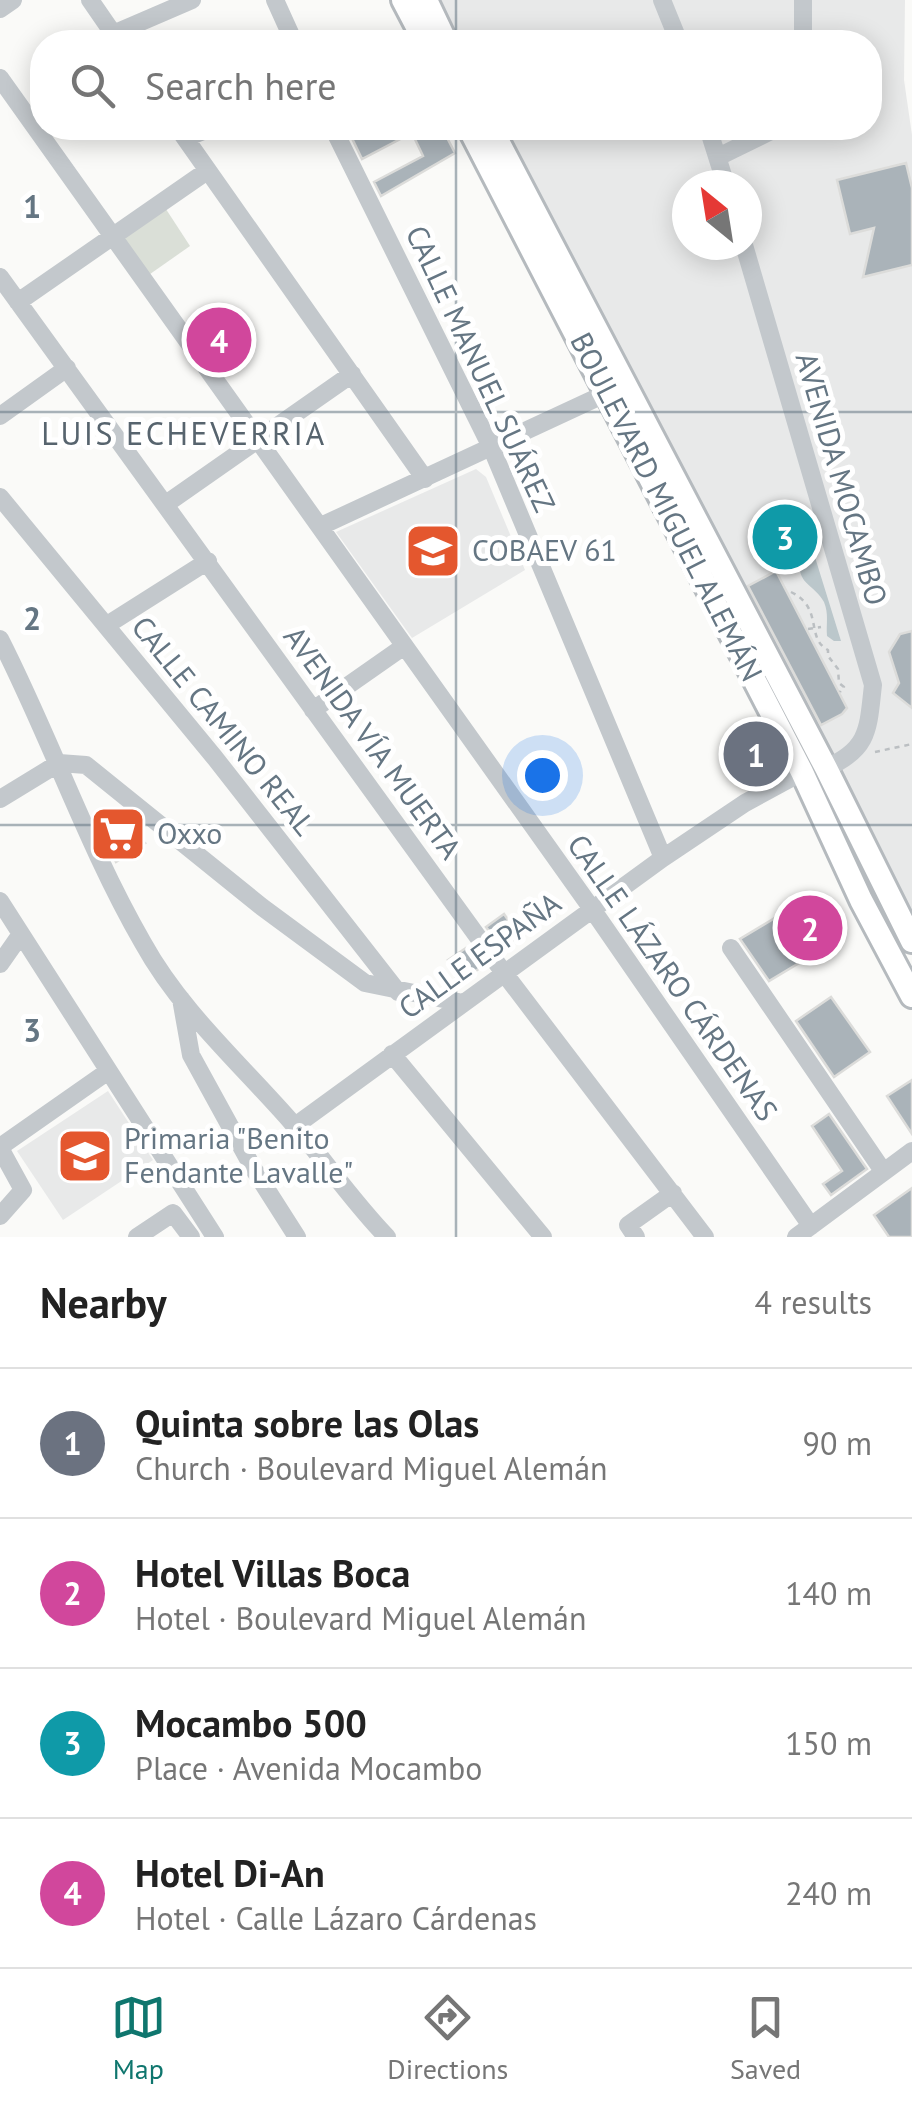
<!DOCTYPE html>
<meta charset="utf-8">
<style>
:root{--surface:#fff;--page:#f2f2f2;--text:#222;--muted:#767676;--line:#e0e0e0;--accent:#0f766e}
body{margin:0;font-family:"PT Sans",sans-serif;background:var(--page);color:var(--text)}
.compass{position:absolute;left:672px;top:170px;width:90px;height:90px;border-radius:50%;background:var(--surface);box-shadow:0 5px 25px #0003;rotate:330deg}
.you{position:absolute;left:542px;top:775px;width:35px;height:35px;margin:-25px;border:8px solid #fff;border-radius:50%;background:#1a73e8;box-shadow:0 0 0 15px #1a73e833}
.badge{display:grid;place-items:center;width:65px;height:65px;border-radius:50%;background:var(--accent);color:#fff;font-size:32px;font-weight:700}
.pin{position:absolute;translate:-50% -50%;border:5px solid #fff;box-shadow:0 2px 10px #0006}
.list{margin:0;padding:0;list-style:none}
h2{display:flex;justify-content:space-between;align-items:center;height:130px;margin:0;padding:0 40px;font-size:42px}
h2 small{font-size:32px;font-weight:400;color:var(--muted)}
.list li{display:grid;grid-template-columns:65px 1fr auto;gap:30px;align-items:center;box-sizing:border-box;height:150px;padding:0 40px;border-top:2px solid var(--line)}
.list b{display:block;font-size:38px;white-space:nowrap}
.list p{margin:0;font-size:32px;white-space:nowrap;color:var(--muted)}
.list em{font-size:32px;font-style:normal;color:var(--muted)}
.icon{flex:none;width:55px;height:55px;fill:none;stroke:currentColor;stroke-width:2;stroke-linecap:round;stroke-linejoin:round}
.map{position:relative;flex:none;width:912px;height:1237px;overflow:hidden}
.search{position:absolute;background:var(--surface);box-shadow:0 5px 25px #0003;left:30px;right:30px;top:30px;height:110px;display:flex;align-items:center;gap:25px;box-sizing:border-box;padding:0 35px;border-radius:40px;color:var(--muted);font-size:38px}
.sheet{height:730px;background:var(--surface)}
nav{display:flex;justify-content:space-around;align-items:center;box-sizing:border-box;height:140px;border-top:2px solid var(--line);background:var(--surface);font-size:28px;color:var(--muted)}
nav a{display:grid;justify-items:center;gap:5px}
nav .on{color:var(--accent)}
.map>svg:first-child{display:block}
.built{fill:#e8e9e9;fill-rule:evenodd}
.green{fill:#dadfd7}
.water{fill:#bbc7cb}
.building{fill:#aab3b9;stroke:#dcdcda;stroke-width:2.5}
.lines{fill:none;stroke-linecap:round;stroke-linejoin:round}
.major-casing{stroke:#b5babe;stroke-width:28}
.path{stroke:#bbbfc2;stroke-width:2.5;stroke-dasharray:5 5;stroke-linecap:butt}
.minor{stroke:#c3c8cc;stroke-width:18}
.major{stroke:#fff;stroke-width:22}
.grid{fill:none;stroke:#657683;stroke-width:2.5;stroke-opacity:0.55}
.labels{text-anchor:middle;stroke-width:10;stroke-linejoin:round;paint-order:stroke}
.street-label{font-size:30px;fill:#657683;stroke:#fff}
.poi-label{font-size:30px;fill:#657683;stroke:#fff;text-anchor:start}
.neighbourhood-label{font-size:32px;letter-spacing:2.5px;fill:#57646e;stroke:#fff}
.grid-label{font-size:32px;text-anchor:middle;font-weight:bold;fill:#657683;stroke:#fff;stroke-width:10;stroke-linejoin:round;paint-order:stroke}
</style>
<div class="map">
<svg width="912" height="1237" viewBox="0 0 912 1237">
<rect width="100%" height="100%" fill="#fafaf8"/>
<path class="built" d="M438 0H905L904 80 912 135V911L839 784 498 128H870V42H458ZM687 185H747V245H687Z
M476 469 486 477 525 570 412 638 336 532Z
M108 1091 153 1160 63 1220 17 1151Z"/>
<path class="green" d="M162 203 190 246 143 279 113 237Z"/>
<path class="water" d="M814 554 841 641H834L827 636C826 624 829 614 824 602 815 585 795 583 801 560Z"/>
<path class="building" d="M347 128H369L373 135 387 128H442L455 153 381 196 374 182 423 156 412 133 362 159Z
M906 163 912 188V265L863 277 874 228 850 234 837 180Z
M217 316 242 352 221 367 195 331Z
M792 512 809 547 777 563 761 527Z
M776 571 847 708 842 714 821 725 748 586Z
M912 631V708L893 693 899 683 889 652 900 634Z
M113 815 145 843 116 862 98 825Z
M808 898 834 942 769 981 740 939Z
M504 914 519 936 502 948 486 927Z
M466 948 480 968 463 980 448 960Z
M831 997 870 1052 834 1077 796 1021Z
M912 1080V1134L887 1096Z
M829 1114 867 1169 831 1195 823 1184 842 1171 812 1126Z
M912 1188V1237H889L874 1215Z"/>
<g class="lines">
<g class="major-casing">
<path id="major" d="M403 0 425 42
M426 0 446 42
M469 128 802 772 861 900 912 996
M491 128 826 768 912 941"/>
</g>
<path class="path" d="M791 592C824 608 805 638 828 650V656L838 669 839 683 844 687 840 692
M808 629 821 627
M875 752 912 744"/>
<path class="minor" d="M90 0 119 42
M275 0 294 42
M662 0 679 42
M0 9 13 0
M113 34 192 0
M803 42V0
M0 78 592 909 811 1226
M178 128 425 479
M333 128 492 449 663 858
M708 128 726 185
M186 138 211 128
M718 157 777 128
M744 245 873 685C868 728 870 749 826 768
M0 277 504 973 705 1237
M18 302 207 171
M0 416 67 368
M0 497 215 758 398 992
M166 504 352 374
M321 526 607 393
M107 625 208 561
M0 639C51 739 87 846 143 943 181 1012 243 1066 294 1125 326 1162 353 1202 387 1237
M313 710 403 647
M59 763 86 765 262 907 365 983 463 1003
M0 799 59 763
M0 901 215 1237
M731 948 883 1171
M0 964 21 934
M181 999 191 1055 253 1168 297 1237
M392 1054 543 1237
M295 1126 663 858 745 803 802 772
M0 1147 107 1072
M0 1148 23 1190 0 1216
M137 1237 173 1213 191 1237
M636 1237 628 1225 673 1193
M796 1237 912 1151"/>
<use href="#major" class="major"/>
</g>
<path class="grid" d="M456 0V42M456 128V1237M0 412H912M0 825H912"/>
<defs>
<g id="school-square" transform="scale(2.875)"><rect x="-9" y="-9" width="18" height="18" rx="4" fill="#e4572e" stroke="#fff"/><path d="M0-5L7-2L0 1L-7-2ZM-4 1L0 2.5L4 1V4Q0 6-4 4Z" fill="#fff"/></g>
<g id="supermarket-square" transform="scale(2.875)"><rect x="-9" y="-9" width="18" height="18" rx="4" fill="#e4572e" stroke="#fff"/><path d="M-6-5.5h2.5l.6 2H6L4.5 2H-2.5L-4.4-4H-6ZM-1.5 3.2a1.3 1.3 0 1 0 .1 0ZM3 3.2a1.3 1.3 0 1 0 .1 0Z" fill="#fff"/></g>
</defs>
<g fill-rule="evenodd">
<use href="#school-square" x="433" y="551"/>
<use href="#supermarket-square" x="118" y="834"/>
<use href="#school-square" x="85" y="1156"/>
</g>
<g class="labels">
<g class="street-label">
<text transform="translate(480 369) rotate(65)" y="10">CALLE MANUEL SUÁREZ</text>
<text transform="translate(841 479) rotate(74)" y="10">AVENIDA MOCAMBO</text>
<text transform="translate(666 507) rotate(63)" y="10">BOULEVARD MIGUEL ALEMÁN</text>
<text transform="translate(223 726) rotate(51)" y="10">CALLE CAMINO REAL</text>
<text transform="translate(372 743) rotate(54)" y="10">AVENIDA VÍA MUERTA</text>
<text transform="translate(480 956) rotate(-36)" y="10">CALLE ESPAÑA</text>
<text transform="translate(672 978) rotate(55)" y="10">CALLE LÁZARO CÁRDENAS</text>
</g>
<g class="poi-label">
<text x="472" y="561">COBAEV 61</text>
<text x="157" y="844">Oxxo</text>
<text x="124" y="1149">Primaria "Benito<tspan x="124" dy="34">Fendante Lavalle"</tspan></text>
</g>
<g class="neighbourhood-label">
<text x="184" y="445">LUIS ECHEVERRIA</text>
</g>
</g>
<g class="grid-label">
<text x="32" y="218">1</text>
<text x="32" y="630">2</text>
<text x="32" y="1042">3</text>
</g>
</svg>
<svg class="compass" viewBox="-18 -18 36 36"><path d="M0-13l5 13h-10z" fill="#e53935"/><path d="M0 13l5-13h-10z" fill="#767676"/></svg>
<div class="you"></div>
<div class="pin badge" style="left:756px;top:754px;background:#6b7280">1</div>
<div class="pin badge" style="left:810px;top:928px;background:#d1479c">2</div>
<div class="pin badge" style="left:785px;top:537px;background:#0f9aa8">3</div>
<div class="pin badge" style="left:219px;top:340px;background:#d1479c">4</div>
<div class="search"><svg class="icon" aria-label="search" viewBox="0 0 24 24"><circle cx="10" cy="10" r="6"/><path d="M15 15l6 6"/></svg>Search here</div>
</div>
<section class="sheet">
<h2>Nearby<small>4 results</small></h2>
<ul class="list">
<li><span class="badge" style="background:#6b7280">1</span><div><b>Quinta sobre las Olas</b><p>Church · Boulevard Miguel Alemán</p></div><em>90 m</em></li>
<li><span class="badge" style="background:#d1479c">2</span><div><b>Hotel Villas Boca</b><p>Hotel · Boulevard Miguel Alemán</p></div><em>140 m</em></li>
<li><span class="badge" style="background:#0f9aa8">3</span><div><b>Mocambo 500</b><p>Place · Avenida Mocambo</p></div><em>150 m</em></li>
<li><span class="badge" style="background:#d1479c">4</span><div><b>Hotel Di-An</b><p>Hotel · Calle Lázaro Cárdenas</p></div><em>240 m</em></li>
</ul>
</section>
<nav>
<a class="on"><svg class="icon" aria-label="map" viewBox="0 0 24 24"><path d="M3 6l6-2 6 2 6-2v14l-6 2-6-2-6 2zM9 4v14M15 6v14"/></svg>Map</a>
<a><svg class="icon" aria-label="directions" viewBox="0 0 24 24"><path d="M12 3l9 9-9 9-9-9zM9 14v-3h6M13 9l2 2-2 2"/></svg>Directions</a>
<a><svg class="icon" aria-label="saved" viewBox="0 0 24 24"><path d="M7 4h10v16l-5-4-5 4z"/></svg>Saved</a>
</nav>
